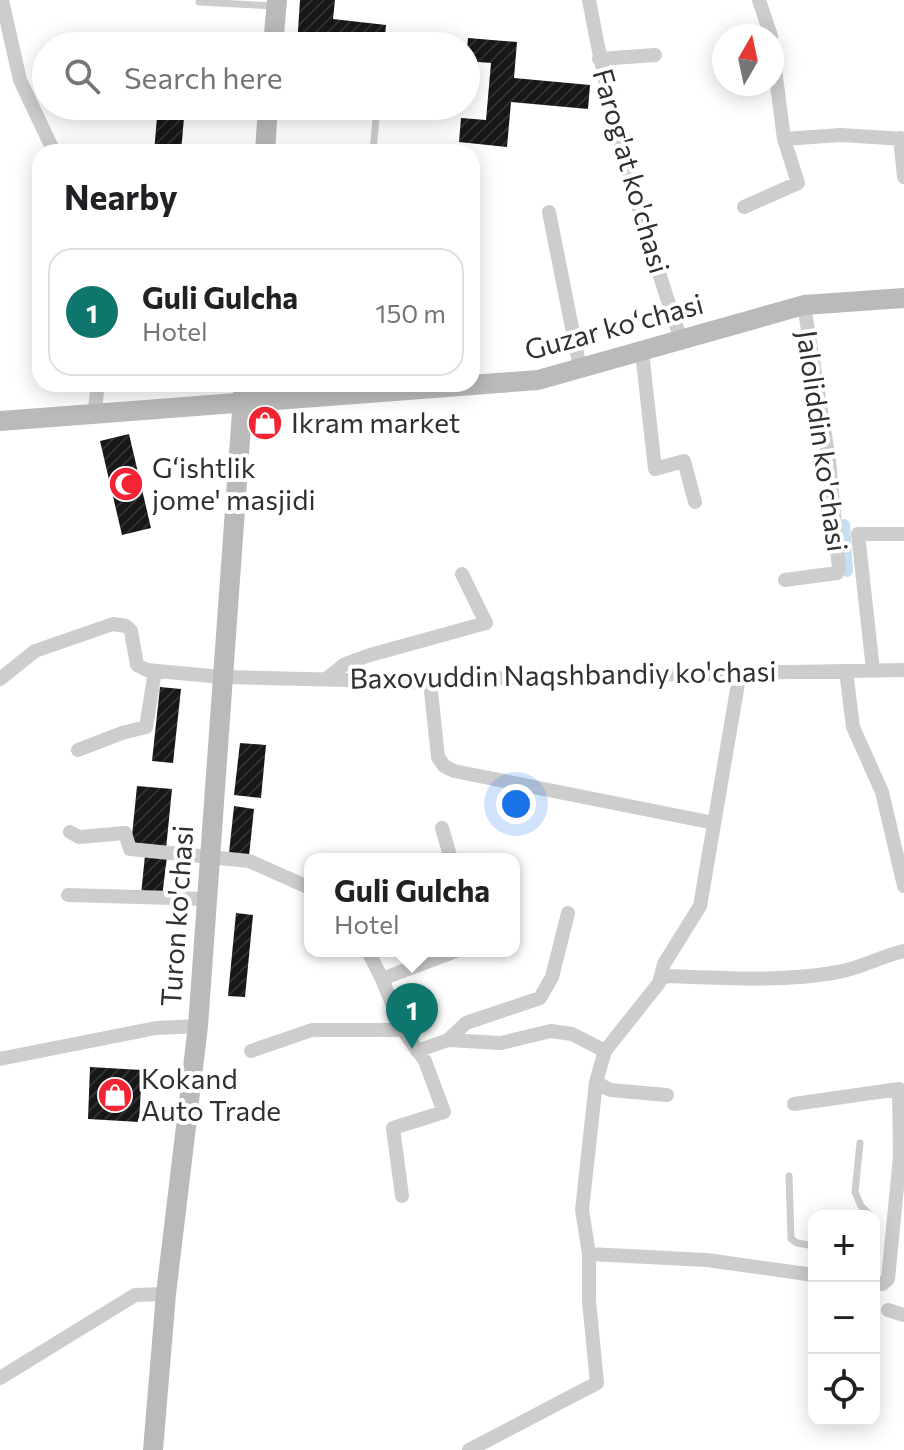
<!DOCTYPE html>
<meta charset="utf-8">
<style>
:root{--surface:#fff;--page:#f6f6f6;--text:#202124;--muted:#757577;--line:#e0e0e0;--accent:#0f766e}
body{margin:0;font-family:Commissioner,sans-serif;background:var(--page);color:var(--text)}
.controls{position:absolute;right:24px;bottom:24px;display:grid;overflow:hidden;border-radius:16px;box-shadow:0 4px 20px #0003}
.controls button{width:72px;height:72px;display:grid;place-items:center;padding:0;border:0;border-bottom:2px solid var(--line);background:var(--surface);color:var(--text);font:40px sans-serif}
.compass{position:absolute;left:712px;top:24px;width:72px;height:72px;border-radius:50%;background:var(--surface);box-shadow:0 4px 20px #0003;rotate:9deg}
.you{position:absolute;left:516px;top:804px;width:28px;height:28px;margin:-20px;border:6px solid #fff;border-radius:50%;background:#1a73e8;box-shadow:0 0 0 12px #1a73e833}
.badge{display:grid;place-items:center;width:52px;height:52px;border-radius:50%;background:var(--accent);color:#fff;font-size:26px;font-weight:700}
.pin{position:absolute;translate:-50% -66px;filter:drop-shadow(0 2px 4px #0008)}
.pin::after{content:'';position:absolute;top:42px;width:28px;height:24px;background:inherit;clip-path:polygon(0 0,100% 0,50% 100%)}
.popup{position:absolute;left:304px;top:853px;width:216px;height:104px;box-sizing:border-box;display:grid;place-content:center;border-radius:16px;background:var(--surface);filter:drop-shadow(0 2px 6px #0005);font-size:26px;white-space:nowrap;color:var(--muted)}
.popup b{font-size:30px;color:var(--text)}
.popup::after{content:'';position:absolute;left:50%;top:100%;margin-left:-16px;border:16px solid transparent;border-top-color:var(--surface)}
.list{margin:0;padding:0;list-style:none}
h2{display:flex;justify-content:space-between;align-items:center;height:104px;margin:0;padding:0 32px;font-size:34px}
h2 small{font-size:26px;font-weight:400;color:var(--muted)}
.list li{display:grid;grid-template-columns:52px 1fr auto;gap:24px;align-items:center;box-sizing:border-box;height:128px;margin:0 16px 16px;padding:0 16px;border:2px solid var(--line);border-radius:24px}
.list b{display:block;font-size:30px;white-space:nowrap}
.list p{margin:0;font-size:26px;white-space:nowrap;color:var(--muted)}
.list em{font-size:26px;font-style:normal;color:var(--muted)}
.icon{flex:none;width:44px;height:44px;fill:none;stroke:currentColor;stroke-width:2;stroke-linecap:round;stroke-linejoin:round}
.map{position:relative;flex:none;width:904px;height:1450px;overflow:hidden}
.search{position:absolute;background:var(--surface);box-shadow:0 4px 20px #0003;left:32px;top:32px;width:448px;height:88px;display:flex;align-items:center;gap:20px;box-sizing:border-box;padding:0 28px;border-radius:44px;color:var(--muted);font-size:30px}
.panel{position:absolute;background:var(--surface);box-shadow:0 4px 20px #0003;left:32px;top:144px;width:448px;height:248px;border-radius:24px}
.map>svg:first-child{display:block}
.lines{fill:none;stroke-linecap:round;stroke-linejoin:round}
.canal{stroke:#c7e0ef;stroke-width:12}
.building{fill:url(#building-hatch)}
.lane{stroke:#cdcdcd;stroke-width:7}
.street{stroke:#cdcdcd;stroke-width:14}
.secondary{stroke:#bababa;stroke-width:20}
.labels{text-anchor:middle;stroke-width:8;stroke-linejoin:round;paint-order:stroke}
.street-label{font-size:28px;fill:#303030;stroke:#fff}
.poi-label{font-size:28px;fill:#303030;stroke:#fff;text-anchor:start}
</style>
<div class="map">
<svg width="904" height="1450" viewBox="0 0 904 1450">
<defs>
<pattern id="building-hatch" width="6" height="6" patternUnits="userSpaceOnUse" patternTransform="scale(2)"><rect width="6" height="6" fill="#171717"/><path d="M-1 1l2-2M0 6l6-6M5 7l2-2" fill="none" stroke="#303030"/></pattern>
</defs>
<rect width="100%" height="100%" fill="#fff"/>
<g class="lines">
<path class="canal" d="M844 525 847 571"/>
</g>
<path class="building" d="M300 0H335L333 19 386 25 384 46H297Z
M468 38 517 42 514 78 590 85 588 109 511 102 507 147 459 142 461 118 486 120 491 63 466 61Z
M158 106H185L181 152H154Z
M129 434 151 528 122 535 100 441Z
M160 687 181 689 173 763 152 761Z
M240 743 266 745 261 798 234 795Z
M137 786 172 789 166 849 131 846Z
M234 806 254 809 249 856 229 853Z
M145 855 167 857 162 897 141 895Z
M236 913 253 915 245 997 228 996Z
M90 1067 142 1070 139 1122 88 1119Z"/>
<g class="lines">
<path class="lane" d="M199 2 274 6
M373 152 377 106
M860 1143 855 1192 861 1206 871 1216
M789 1176 791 1239 797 1243 814 1246
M874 1221V1230"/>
<path class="street" d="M2 0 20 80 54 152
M589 0C610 118 643 227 681 340
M759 0 771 36
M772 46 784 139 841 135 904 139
M599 59 655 55
M900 138 904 177
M744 207 798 183 784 139
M549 212 580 368
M642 352 655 469 684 461 695 502
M94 416 98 384
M785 580 837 573 839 569 829 460 804 305
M873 670 858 534H904
M846 671 853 727 882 792 904 886
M0 679 35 651 113 624 126 626 131 631 137 665 147 670 222 677 430 682 525 677 904 670
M326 679 345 664 370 655 486 623 462 574
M430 682 438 757 444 766 454 771 714 823
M78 750 122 733 146 727 155 671
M442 828 451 859
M70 832 79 837 125 833 130 849 249 861 310 888
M68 895 207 899
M368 951 382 979 403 1030 425 1061 444 1112 393 1128 402 1196
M382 979 456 951
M660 979 668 976C723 978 784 982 838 972 861 968 881 956 904 951
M448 1040 466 1023 540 998 552 977 568 913
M251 1051 312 1030H403
M417 1051 448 1040 501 1043 551 1031 572 1034 605 1051
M0 1059 156 1028 198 1026
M596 1082 610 1090 667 1095
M794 1104 899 1089 900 1157 888 1279 882 1284 874 1283
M589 1254 707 1260 814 1275
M888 1310 904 1315
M0 1378 135 1295 166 1294
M469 1450 597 1383 589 1301V1254L582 1210 596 1082 605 1051 659 983 664 964 700 906 740 672"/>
<path class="secondary" d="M273 46 277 0
M265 152 268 106
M0 421 538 380 804 305 904 298
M153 1450 166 1294 198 1026 244 384"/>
</g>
<defs>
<g id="shop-disc" transform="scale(1.8)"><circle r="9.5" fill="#f42434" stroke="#fff"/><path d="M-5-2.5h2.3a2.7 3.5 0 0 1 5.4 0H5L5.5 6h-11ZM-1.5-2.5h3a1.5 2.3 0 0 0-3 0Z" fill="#fff"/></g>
<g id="mosque-disc" transform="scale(1.8)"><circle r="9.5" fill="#f42434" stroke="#fff"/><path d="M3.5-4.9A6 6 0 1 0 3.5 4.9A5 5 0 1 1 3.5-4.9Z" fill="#fff"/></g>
</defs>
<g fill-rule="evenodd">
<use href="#shop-disc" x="265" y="423"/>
<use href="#mosque-disc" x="126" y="484"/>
<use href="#shop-disc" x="115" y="1095"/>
</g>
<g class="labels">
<g class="street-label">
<text transform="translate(631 171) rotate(74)" y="10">Farog'at ko'chasi</text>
<text transform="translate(614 327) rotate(-15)" y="10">Guzar koʻchasi</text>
<text transform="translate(822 441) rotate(82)" y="10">Jaloliddin ko'chasi</text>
<text transform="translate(563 675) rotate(-1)" y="10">Baxovuddin Naqshbandiy ko'chasi</text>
<text transform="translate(177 916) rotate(-86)" y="10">Turon ko'chasi</text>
</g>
<g class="poi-label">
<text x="291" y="433">Ikram market</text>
<text x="152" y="478">Gʻishtlik<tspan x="152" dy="32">jome' masjidi</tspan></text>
<text x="141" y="1089">Kokand<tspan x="141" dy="32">Auto Trade</tspan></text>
</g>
</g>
</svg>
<div class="controls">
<button>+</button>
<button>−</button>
<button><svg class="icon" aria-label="locate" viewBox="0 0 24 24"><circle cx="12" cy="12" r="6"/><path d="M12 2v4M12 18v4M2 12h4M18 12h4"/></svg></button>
</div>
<svg class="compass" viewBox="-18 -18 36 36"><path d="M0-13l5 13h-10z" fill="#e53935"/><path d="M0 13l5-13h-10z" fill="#757577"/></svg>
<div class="you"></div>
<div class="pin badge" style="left:412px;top:1049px">1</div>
<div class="popup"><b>Guli Gulcha</b>Hotel</div>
<div class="search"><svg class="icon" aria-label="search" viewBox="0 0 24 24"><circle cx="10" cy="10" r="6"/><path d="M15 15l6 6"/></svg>Search here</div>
<section class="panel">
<h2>Nearby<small></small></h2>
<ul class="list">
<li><span class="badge">1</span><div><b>Guli Gulcha</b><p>Hotel</p></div><em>150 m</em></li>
</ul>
</section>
</div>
